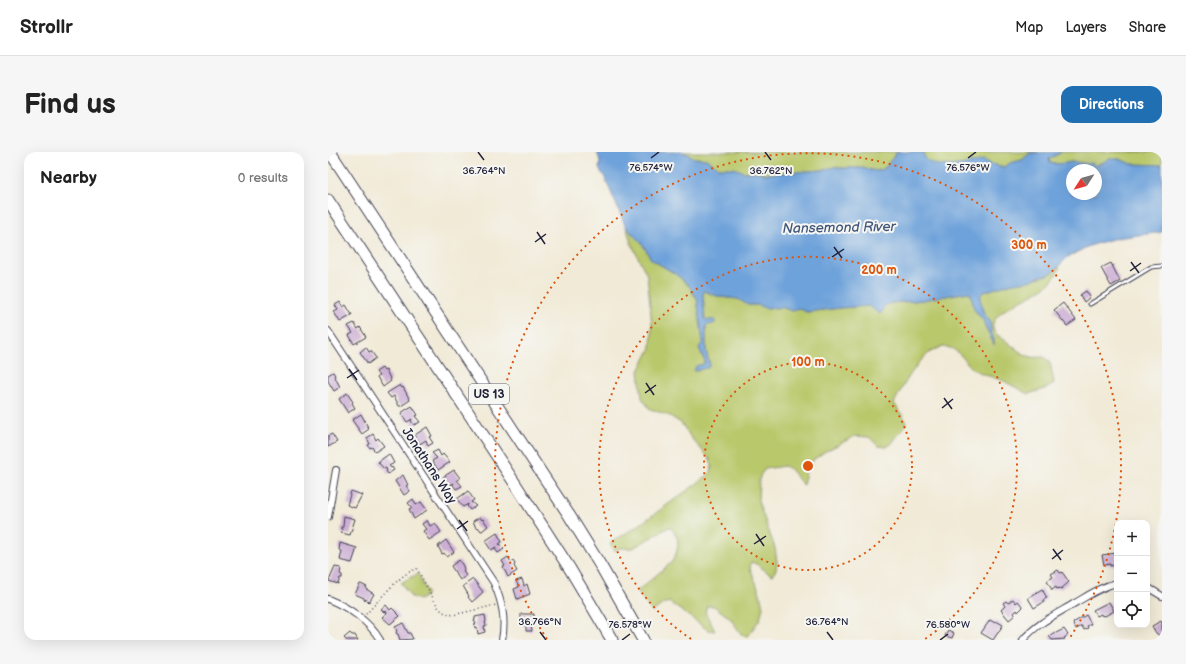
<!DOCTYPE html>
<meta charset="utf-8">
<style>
:root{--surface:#fff;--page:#f6f6f6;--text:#222;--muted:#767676;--line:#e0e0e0;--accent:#1f6fb2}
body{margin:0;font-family:"Balsamiq Sans",sans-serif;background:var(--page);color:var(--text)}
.controls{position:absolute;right:12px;bottom:12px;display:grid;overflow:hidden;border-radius:8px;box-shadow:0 4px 16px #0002}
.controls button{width:36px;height:36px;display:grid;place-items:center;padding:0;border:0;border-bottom:1px solid var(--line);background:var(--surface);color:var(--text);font:20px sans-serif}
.compass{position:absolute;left:738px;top:12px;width:36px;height:36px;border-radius:50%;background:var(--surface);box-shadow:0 4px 16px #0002;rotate:234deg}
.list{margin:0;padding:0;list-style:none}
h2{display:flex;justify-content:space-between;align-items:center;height:52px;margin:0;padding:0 16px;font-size:17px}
h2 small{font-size:13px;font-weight:400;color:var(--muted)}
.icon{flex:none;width:22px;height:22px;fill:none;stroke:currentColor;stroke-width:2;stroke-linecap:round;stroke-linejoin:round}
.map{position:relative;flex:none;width:834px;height:488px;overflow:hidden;border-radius:12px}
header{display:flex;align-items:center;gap:24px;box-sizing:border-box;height:56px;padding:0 20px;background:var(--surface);border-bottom:1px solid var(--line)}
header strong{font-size:19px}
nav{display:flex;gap:22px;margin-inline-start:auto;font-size:14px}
.intro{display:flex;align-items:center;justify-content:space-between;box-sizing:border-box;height:96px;padding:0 24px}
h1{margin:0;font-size:28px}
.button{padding:10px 18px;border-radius:12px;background:var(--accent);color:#fff;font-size:14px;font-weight:700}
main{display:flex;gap:24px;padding:0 24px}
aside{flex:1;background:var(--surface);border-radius:12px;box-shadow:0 4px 16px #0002}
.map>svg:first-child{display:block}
.green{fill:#b9c86a;stroke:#6e7552}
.water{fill:#6ea2da;stroke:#48628a;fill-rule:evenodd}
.building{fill:#ccaed4}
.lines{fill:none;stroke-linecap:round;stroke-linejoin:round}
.service-casing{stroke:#414052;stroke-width:5}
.minor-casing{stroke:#414052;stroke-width:8}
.motorway-casing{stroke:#414052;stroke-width:13}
.path{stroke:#414052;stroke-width:1.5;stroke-dasharray:1 3;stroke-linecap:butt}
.service{stroke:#fff;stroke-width:3}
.minor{stroke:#fff;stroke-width:6}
.motorway{stroke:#fff;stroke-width:11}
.ticks{fill:none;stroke:#22223b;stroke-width:1.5}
.ring{fill:none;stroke:#de560e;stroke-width:2;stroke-dasharray:2 4}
.labels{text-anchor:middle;stroke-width:4;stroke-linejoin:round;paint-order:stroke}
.shield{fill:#f6f6f2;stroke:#626272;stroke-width:1}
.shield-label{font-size:12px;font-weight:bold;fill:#22223b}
.street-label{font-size:13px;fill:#22223b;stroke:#f6f6f2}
.water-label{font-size:14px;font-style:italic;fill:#40557b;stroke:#f6f6f2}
.ticks-label{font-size:10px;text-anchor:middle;fill:#22223b;stroke:#f6f6f2;stroke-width:4;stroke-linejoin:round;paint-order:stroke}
.centre{fill:#de560e;stroke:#f6f6f2;stroke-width:2}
.ring-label{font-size:12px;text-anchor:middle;font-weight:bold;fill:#de560e;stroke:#f6f6f2;stroke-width:4;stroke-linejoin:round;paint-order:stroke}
</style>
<header>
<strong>Strollr</strong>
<nav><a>Map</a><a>Layers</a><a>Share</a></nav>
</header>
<div class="intro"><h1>Find us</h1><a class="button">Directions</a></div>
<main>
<aside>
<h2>Nearby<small>0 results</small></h2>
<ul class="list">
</ul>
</aside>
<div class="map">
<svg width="834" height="488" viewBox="0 0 834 488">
<rect width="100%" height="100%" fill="#f6f6f2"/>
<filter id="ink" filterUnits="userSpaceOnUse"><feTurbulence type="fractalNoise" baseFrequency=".025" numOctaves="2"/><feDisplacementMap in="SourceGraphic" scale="8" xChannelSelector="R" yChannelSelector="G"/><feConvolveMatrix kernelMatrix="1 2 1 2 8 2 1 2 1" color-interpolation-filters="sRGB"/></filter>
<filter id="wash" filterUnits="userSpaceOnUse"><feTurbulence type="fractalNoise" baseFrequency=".012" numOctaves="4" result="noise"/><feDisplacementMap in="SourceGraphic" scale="16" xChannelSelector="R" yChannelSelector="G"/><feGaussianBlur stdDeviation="0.9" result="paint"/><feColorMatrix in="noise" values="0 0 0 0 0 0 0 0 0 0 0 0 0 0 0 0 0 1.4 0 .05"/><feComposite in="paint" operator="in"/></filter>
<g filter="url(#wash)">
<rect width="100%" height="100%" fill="#f1ead7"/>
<path class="green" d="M355 0H569L556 17 548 19 534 16H513L506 15 495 18 439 22 430 20H416L406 16H391L378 7 367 6Z
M595 0H710C701 1 702 3 695 7 689 11 684 10 676 15L663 12 656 8C641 12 598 22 595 0Z
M734 0H834V13L804 12 791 7 772 11 768 14C760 12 753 10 745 10 736 11 731 13 722 11L721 7Z
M298 75 315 93 323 107 349 123 364 137 365 142 369 146 375 190 371 196 377 209 376 212 371 213 369 219 373 217 380 216 382 211 378 199V175L379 173 385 172 386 168H378L377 167 375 143 376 139 392 145 410 147 420 153H430L439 157 453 155 464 159 470 156 479 160 512 156 541 154 554 160 556 154 563 151 595 148 640 140 643 142 646 157 655 168 657 175 661 182 664 191 666 188 663 179 662 169C654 161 653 154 652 143L655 140C665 137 675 133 685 131 698 128 712 127 724 121 728 119 730 115 732 112 731 121 725 128 718 134 708 144 651 161 668 182 671 184 675 187 678 189 685 194 695 204 704 205 708 206 713 205 716 205L722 210 726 231 720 236 700 242C692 238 684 233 676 229 666 225 653 223 644 216 636 209 631 197 619 195 595 193 576 233 566 251L578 269 577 274 564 291 559 295 550 294 541 285 527 284 496 300 485 308 478 320 475 333 462 317 456 314 437 317 433 322 431 328 430 349 447 396 449 410 448 417 445 423C436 420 432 412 423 410L422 416 432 441 435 455 432 467 420 484 414 483 402 466 386 454H379L377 460 387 479 380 478 341 450 335 452 324 460 309 439 343 411C351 399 354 385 341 375L305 396H292L287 399 282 391 311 373 378 325 383 320 384 313 382 307 364 287 353 271 342 264 322 257 314 246 311 219 323 196 324 174 319 123 304 93Z
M90 422 93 427V429L99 441 98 443 92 448 83 445 73 431 81 426Z"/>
<path class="water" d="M269 0H355L367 6 378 7 391 16H406L416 20H430L439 22 495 18 506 15 513 16H534L548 19 556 17 569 0H595C598 22 641 12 656 8L663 12 676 15 682 11 694 8 702 1 734 0 721 7 722 11C730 13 736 11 744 10 751 10 757 13 764 11L768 14 781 7H791L804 12 834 13V80L788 86 761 94 740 105 724 121 710 125 702 129 685 131 655 140 652 144C653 154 654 161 662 169L663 179 666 188V193L655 168 646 157 643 142 640 140 595 148 563 151 556 154 554 160 552 162 541 154 512 156 479 160 470 156 464 159 453 155 439 157 430 153H420L410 147 392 145 376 139 375 143 377 167 378 168H386L388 170 385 172 379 173 378 175V199L382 214C381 215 368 219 366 219L368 214 376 212 377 209 371 196 375 190 369 146 360 132 349 123 323 107 315 93 298 75 276 24 271 17 272 9ZM744 18H768V42H744Z"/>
<g id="blocks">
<path class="building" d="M783 111 792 129 783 134 773 116Z
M758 139 762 145 756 150 752 143Z
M12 150 15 155 18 153 24 163 12 170 6 160 10 158 7 153Z
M735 151 748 168 739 174 726 158Z
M26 171 30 177 32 175 38 185 26 192 21 183 25 181 20 174Z
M38 195 41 200 43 199 48 206 40 212 32 200Z
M54 216 56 219 58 218 63 229 55 235 49 225 51 224 48 220Z
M5 220 7 223H6L12 235 6 239 0 229V223Z
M72 233 74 236 75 235 82 248 73 254H71L66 244 63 246 59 241Z
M19 241 25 250 24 251 27 256 20 261 11 247Z
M84 254 90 263 87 264 92 270 86 273 83 269 84 267 79 270 73 261Z
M33 262 41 277 34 282 24 268Z
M99 275 104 284 101 285 105 291 100 294 98 288 92 292 87 283Z
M4 282 9 290 0 295V284Z
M45 282 48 288 50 286 56 294 47 300 44 295 42 296 40 293 42 292 39 286Z
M110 298 113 304 115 302 122 310 110 318 104 309 109 306 104 301Z
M61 302 66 311 61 314 63 316 64 315 66 318 60 322 58 319 59 318 58 316 56 317 50 310Z
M126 318 132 326 129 328 134 334 128 337 125 333 126 331 120 334 115 325Z
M75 323 80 333 78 334 82 339 76 343 67 329Z
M23 339 34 343 27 356 19 353Z
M140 339 146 348 143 350 148 354 142 358 139 354 140 353V352L135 355 129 347Z
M85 347 88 353 93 350 99 358 86 367 81 357 84 356 80 351Z
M16 364 27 367 22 383 13 381 14 377H13V375H15Z
M152 365 154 368 155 367 160 374 154 379H153L150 375 148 376 145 369Z
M99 368 102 374 107 371 113 380 101 388 95 379 98 377 94 372Z
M169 381 174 390 171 392 176 397 170 401 167 397 168 395 163 398 157 389Z
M118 388 126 400 119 405 116 401 114 402 110 394Z
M12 391 29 396 24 411 12 408 14 399 11 398Z
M789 401V414L786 415V413L782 414V412L776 413 774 403Z
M180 405 183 410 185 409 187 412 186 414 189 419 180 425 175 415 177 414 174 409Z
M131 408 135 414 136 418 135 419 138 424 132 428 123 414Z
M7 415 13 416 12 422 14 423V426H12L10 432 1 429Z
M730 418 732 421 734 420 741 430 733 437 732 436 729 437 728 435 724 438 719 429 725 425 723 422Z
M145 427 155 440 144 450 140 445 141 444 135 434Z
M194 427 196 434 199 432 202 442 189 447 186 437 191 435 188 429Z
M32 432H33L39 435 38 437 46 442 41 450 38 447 37 449 36 447V446L27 442Z
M714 437 719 446 715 448 716 450 706 456 700 446Z
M685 447 688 451 690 449 695 455 690 460 689 458 686 461 687 463 681 468 673 458 677 454 675 451 678 449 680 451Z
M781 450 786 459 777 464 776 463 774 464 773 462 769 464 765 458Z
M58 453 62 458 64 456 72 464 62 472 54 465 59 461 58 459 56 460 53 457Z
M193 462H206V472H203L204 479H198V473H193Z
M157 463 158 470H157L158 474H156L157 480 150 482 149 475 147 476 146 472H148L146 468H147V465Z
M758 463 763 472 759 474 760 476 756 478 754 474 748 477 745 471Z
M662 468 667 471 668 469 675 473 665 488 653 481Z
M833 469 834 471V483L832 484 828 481 824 474Z
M75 471 80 481H82L85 487 72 488 70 482H69L68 480 69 479 67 475Z
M736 477 740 483 736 486 737 487 724 488 721 484 727 480 728 481Z
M620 478 626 481 624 486 617 484Z
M22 481 24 483H27L30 488H18L16 486Z"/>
</g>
</g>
<g filter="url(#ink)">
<use href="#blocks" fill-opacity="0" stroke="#414052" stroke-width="1"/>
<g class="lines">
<g class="service-casing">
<path id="service" d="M762 152 823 115 834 114"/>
</g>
<g class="minor-casing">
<path id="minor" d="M0 179 166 431C174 450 178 467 174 488
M0 365 8 318
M819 435 834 444
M0 447C20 455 41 469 52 488
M695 488C709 471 729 462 747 451 761 443 774 434 789 431"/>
</g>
<g class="motorway-casing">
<path id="motorway" d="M2 0 241 363 274 416 315 488
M0 48 186 330 242 417 284 488"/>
</g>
<path class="path" d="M38 462C49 451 74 419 89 417L110 455 115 460 125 463 168 453"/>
<use href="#service" class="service"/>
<use href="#minor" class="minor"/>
<use href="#motorway" class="motorway"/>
</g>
</g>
<path class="ticks" d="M150 0 156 8M437 0 443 8M323 6 331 0M640 6 648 0M209 80 217 92M207 90 218 82M506 95 514 106M504 105 516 97M803 110 811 121M802 119 813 111M21 217 29 228M19 226 31 218M318 231 326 243M317 241 328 233M616 246 624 257M614 256 625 247M131 368 139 379M129 377 140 369M428 382 436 394M426 392 438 384M725 397 733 408M724 407 735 398M212 480 218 488M499 480 505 488M294 488 302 482M612 488 620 482"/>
<g class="ring">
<circle cx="480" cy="314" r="104"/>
<path d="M363 487A209 209 0 1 1 597 487"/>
<path d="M219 487A313 313 0 1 1 741 487"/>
</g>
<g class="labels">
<rect class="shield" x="141" y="232" width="40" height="20" rx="3"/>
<g class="shield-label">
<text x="161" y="246">US 13</text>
</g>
<g class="street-label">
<text transform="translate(102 313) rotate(57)" y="5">Jonathans Way</text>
</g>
<g class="water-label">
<text transform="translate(511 75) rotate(-1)" y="5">Nansemond River</text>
</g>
</g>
<g class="ticks-label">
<text x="323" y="19">76.574°W</text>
<text x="640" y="19">76.576°W</text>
<text x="156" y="22">36.764°N</text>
<text x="443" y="22">36.762°N</text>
<text x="212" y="473">36.766°N</text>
<text x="499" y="473">36.764°N</text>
<text x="302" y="476">76.578°W</text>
<text x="620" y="476">76.580°W</text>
</g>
<circle cx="480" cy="314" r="6" class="centre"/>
<g class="ring-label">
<text x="701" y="97">300 m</text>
<text x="551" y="122">200 m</text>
<text x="480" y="214">100 m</text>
</g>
</svg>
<div class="controls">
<button>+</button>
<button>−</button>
<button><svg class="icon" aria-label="locate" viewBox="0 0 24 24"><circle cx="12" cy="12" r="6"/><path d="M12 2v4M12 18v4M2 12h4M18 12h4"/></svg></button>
</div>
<svg class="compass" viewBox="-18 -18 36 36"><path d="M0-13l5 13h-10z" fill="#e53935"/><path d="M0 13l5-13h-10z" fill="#767676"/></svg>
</div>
</main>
